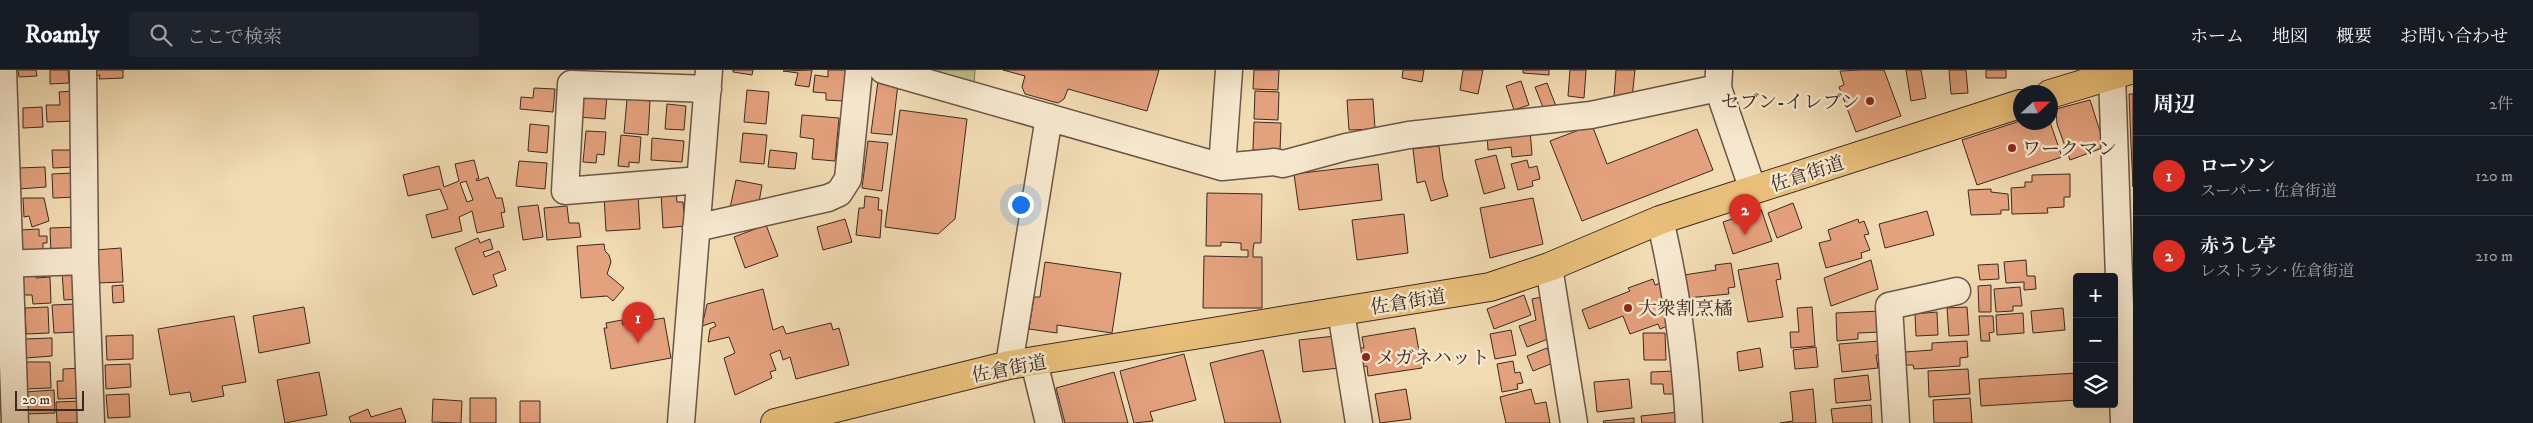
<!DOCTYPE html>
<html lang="ja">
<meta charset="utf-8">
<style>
:root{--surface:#171b24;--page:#20242c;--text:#f1f3f6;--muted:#9ea1a6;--line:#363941;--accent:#d93025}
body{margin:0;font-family:"IM FELL DW Pica","Noto Serif JP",serif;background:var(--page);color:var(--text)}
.controls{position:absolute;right:15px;bottom:15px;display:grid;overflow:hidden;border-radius:5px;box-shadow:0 5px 20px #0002}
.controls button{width:45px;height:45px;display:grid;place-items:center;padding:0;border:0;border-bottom:1px solid var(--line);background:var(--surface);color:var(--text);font:25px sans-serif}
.compass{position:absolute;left:2013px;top:15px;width:45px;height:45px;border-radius:50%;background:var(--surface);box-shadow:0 5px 20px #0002;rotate:68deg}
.scale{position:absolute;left:15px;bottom:12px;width:69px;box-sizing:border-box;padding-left:5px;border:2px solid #3d2922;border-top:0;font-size:14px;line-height:18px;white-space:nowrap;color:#3d2922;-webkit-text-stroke:4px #f6e8ce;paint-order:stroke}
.you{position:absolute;left:1020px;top:134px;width:18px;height:18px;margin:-12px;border:4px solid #fff;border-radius:50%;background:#1a73e8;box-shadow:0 0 0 8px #1a73e833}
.badge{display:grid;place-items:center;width:32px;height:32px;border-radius:50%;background:var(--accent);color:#fff;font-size:16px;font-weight:700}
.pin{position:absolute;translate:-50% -41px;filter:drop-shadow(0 1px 2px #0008)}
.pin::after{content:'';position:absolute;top:26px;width:18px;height:15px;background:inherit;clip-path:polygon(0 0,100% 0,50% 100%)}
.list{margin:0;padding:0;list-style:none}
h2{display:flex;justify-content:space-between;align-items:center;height:65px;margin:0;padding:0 20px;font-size:21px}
h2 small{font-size:16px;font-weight:400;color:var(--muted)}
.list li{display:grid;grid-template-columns:32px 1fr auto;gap:15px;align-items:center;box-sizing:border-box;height:80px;padding:0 20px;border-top:1px solid var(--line)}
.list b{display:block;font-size:19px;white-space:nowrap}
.list p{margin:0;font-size:16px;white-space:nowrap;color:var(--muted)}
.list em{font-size:16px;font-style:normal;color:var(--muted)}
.icon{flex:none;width:28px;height:28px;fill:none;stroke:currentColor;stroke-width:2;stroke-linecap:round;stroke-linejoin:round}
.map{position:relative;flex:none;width:2133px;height:353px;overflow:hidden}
header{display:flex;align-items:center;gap:30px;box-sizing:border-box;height:70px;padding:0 25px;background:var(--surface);border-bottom:1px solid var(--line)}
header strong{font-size:24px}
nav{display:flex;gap:28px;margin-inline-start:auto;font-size:18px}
.search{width:350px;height:45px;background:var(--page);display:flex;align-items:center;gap:12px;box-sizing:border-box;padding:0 18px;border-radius:5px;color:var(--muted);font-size:19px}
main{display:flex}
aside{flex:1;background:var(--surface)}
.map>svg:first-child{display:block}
.green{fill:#bebf8a;stroke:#7e7456}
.building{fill:#e4a17d;stroke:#3d2922;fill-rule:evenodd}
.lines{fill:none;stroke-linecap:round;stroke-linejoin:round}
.street-casing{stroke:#6a5646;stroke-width:29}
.highway-casing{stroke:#3d2922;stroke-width:30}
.street{stroke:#f6e8ce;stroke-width:26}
.highway{stroke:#e8be7a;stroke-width:28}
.poi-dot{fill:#8f2418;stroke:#f6e8ce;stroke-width:2}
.labels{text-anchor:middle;stroke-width:5;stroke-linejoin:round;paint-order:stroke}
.poi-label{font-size:19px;fill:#3d2922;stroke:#f6e8ce;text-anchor:start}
.street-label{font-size:19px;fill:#3d2922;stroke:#f6e8ce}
</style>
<header>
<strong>Roamly</strong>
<div class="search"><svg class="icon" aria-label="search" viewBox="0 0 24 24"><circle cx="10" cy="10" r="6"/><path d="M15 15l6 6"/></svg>ここで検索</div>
<nav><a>ホーム</a><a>地図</a><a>概要</a><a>お問い合わせ</a></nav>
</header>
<main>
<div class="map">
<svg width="2133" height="353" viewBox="0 0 2133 353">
<rect width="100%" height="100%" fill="#f1dbb3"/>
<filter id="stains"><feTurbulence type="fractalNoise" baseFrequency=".004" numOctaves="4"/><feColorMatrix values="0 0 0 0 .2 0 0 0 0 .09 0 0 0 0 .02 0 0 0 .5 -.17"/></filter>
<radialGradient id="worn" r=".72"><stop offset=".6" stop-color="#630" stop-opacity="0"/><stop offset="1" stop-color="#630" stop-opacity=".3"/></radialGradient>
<path class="green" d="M906 0H975L974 16Z"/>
<path class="building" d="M18 0H36L37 6 19 7Z
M50 0H68L69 13 50 14Z
M92 0H123V8L99 9 100 5 92 6Z
M733 0H753L752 5 733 2Z
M812 0 809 17 795 15 798 3 783 1Z
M828 0H846L843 31 826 30V23L813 22 815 5 828 7Z
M1003 0H1159L1147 41 1068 19 1064 29 1058 33 1025 24 1022 17 1025 6Z
M1254 0H1279L1278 20 1253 19Z
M1403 0H1424L1422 12 1402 8Z
M1463 0H1483L1478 24 1460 20Z
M1523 0H1549V5L1523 3Z
M1570 0H1586L1584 28 1568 26Z
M1616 0H1635L1632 28 1614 27Z
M1862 0H1884L1901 46 1856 62 1839 17 1844 15 1840 1Z
M1906 0H1921L1926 28 1911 31Z
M1949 0H1966L1968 23 1951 24Z
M1986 0H2006V8H1986Z
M878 11 898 14 892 65 871 63Z
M1521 11 1529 35 1514 40 1506 16Z
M1547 13 1556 36 1544 40 1535 17Z
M534 18 555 19 553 42 520 39 521 27 533 28Z
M747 20 769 22 766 54 744 52Z
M74 21 75 51 47 52 46 35H60L59 22Z
M1255 21 1279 22 1278 50 1254 49Z
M580 23 607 25 605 49 578 47Z
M2129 24H2133V117L2131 75Z
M627 29 650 31 648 65 624 63Z
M1373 29 1375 59 1349 60 1347 30Z
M2090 30 2105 77 2070 90 2057 54 2056 39Z
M667 34 686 36 684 60 665 59Z
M42 37 43 57 23 58V38Z
M900 40 967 49 955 149 938 164 885 157Z
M802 45 839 48 835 91 812 89 814 69 800 67Z
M2020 51V52H2050L2062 87 1977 115 1962 70Z
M1254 52 1281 53 1280 81 1253 80Z
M530 54 549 56 547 83 528 81Z
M1592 55 1607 94 1697 59 1713 100 1582 151 1550 71Z
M1530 60 1532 85 1512 87 1511 77 1488 80 1487 64Z
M586 61 606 62 604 85 597 84 596 93 583 92Z
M743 63 767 65 764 94 740 92Z
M621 65 641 67 639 93 629 92V97L618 96Z
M652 68 684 71 682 92 651 90Z
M868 71 888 73 882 121 862 118Z
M1439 76 1443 109 1448 126 1431 131 1425 111 1417 113 1413 79Z
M52 80H73L74 97 53 98Z
M770 80 797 83 795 99 768 97Z
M1496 85 1505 118 1484 124 1475 90Z
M474 90 479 109H476L477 111 488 107 496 128H502L505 142 501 143 504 157 477 163 472 141 459 147 462 161 432 168 426 145 448 139 440 119 408 126 403 105 439 96 444 117 459 111 455 94ZM466 111 473 130 467 132 460 113Z
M1527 90 1529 98 1537 96 1540 109 1532 111 1533 116 1518 120 1511 94Z
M519 91 547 93 545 119 516 116Z
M1378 94 1382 130 1299 140 1294 104Z
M45 97 46 117 19 119 18 98Z
M72 103 78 127 53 128 52 104Z
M2070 104V127H2064V137L2047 138 2048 143 2012 144 2011 118 2025 117V112H2032V105Z
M736 110 762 115 758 138H730Z
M1991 119V122L2008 124 2009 140H2001V144L1971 145 1968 120Z
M676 122 677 132H683L685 156 663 158 661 123Z
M1207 123 1262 124 1261 173H1254L1253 180V187H1262V238H1203L1204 186 1248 187V180H1241V173L1221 172V176H1206Z
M638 124 640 159 606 161 604 126Z
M865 126 879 128 878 140H882L880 168 856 165 859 138H864Z
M23 128H44L49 151 32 157 29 146 24 147Z
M1533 128 1543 174 1490 188 1480 138Z
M1793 133 1802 158 1777 168 1768 143Z
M538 135 543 167 523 170 518 137Z
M567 136 569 153H579L581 167 547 170 544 138Z
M1761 139 1772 171 1733 184 1723 152Z
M1927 141 1934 165 1885 178 1879 154Z
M1404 144 1408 183 1357 190 1352 150Z
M845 149 852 172 823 180 817 157Z
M1858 149 1859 153 1864 151 1869 164 1864 165 1870 180 1861 183 1862 188 1826 198 1819 173 1831 170 1828 160Z
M766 155 778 186 745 198 734 167Z
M77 157 78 182 51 183 50 158Z
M39 159V166H47V173H43V188L20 189V160Z
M478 168 480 173 490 169 493 179 483 182 485 187 499 181 506 200 493 205 497 216 473 225 455 178Z
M604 174 605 181 609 185 611 192 607 204 624 218 613 231 607 226 581 228 577 176Z
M121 178 123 212 96 213 95 180Z
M1871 190 1878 219 1831 236 1824 208Z
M2026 190 2027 206H2035L2036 219 2024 220V212L2006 213 2004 192Z
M1045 192 1121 203 1112 263 1057 255V263L1029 259 1034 227H1040Z
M1731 193 1735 217 1728 218 1729 224 1687 228 1684 205 1716 200 1715 195Z
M1778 193 1781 209 1776 210 1783 247 1748 252 1738 200Z
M1998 194 1999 209 1980 210 1978 195Z
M35 201 36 208 50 207 51 233 33 234 32 225H20L19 202Z
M62 202H80L81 229 64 230Z
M1653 209 1655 215 1663 212 1675 253 1660 259 1658 254 1630 264 1623 246 1589 259 1582 240 1630 221 1628 218Z
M123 215 124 232 113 233 112 216Z
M1991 215V242H1979L1978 216Z
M2020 217 2022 236H2013V241L1996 242 1994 219Z
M763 219 773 260 783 256 786 264 831 253 833 260 839 258 849 295 796 309 790 287 783 290 780 280 770 284 776 300 770 302 772 308 735 325 724 288 735 283 729 267 708 272 710 259 716 256 714 252 702 256 707 234Z
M1524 225 1531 245 1494 259 1487 239Z
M1546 226 1552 258 1545 259 1548 269 1527 277 1519 256 1536 250 1532 229Z
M76 234 77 262 54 263 52 235Z
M48 237 49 263 26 264 25 238Z
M304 237 310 273 259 283 253 246Z
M1812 237 1815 276 1791 278 1790 262H1799L1797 238Z
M1967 237 1969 265 1949 266 1947 238Z
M2063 238 2065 260 2033 263 2031 241Z
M1879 241 1881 262 1858 263V269L1837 271 1836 243Z
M1937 242 1938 265 1916 266 1915 244Z
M2023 243 2024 263 1997 265 1996 245Z
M234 246 246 312 222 316 224 326 192 332 190 322 170 325 158 259Z
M1979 246H1993L1994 262 1989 263 1990 271H1981Z
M664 248 671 288 611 299 604 258H607L606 253 622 250 623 255Z
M1415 258 1422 298 1368 306 1367 296 1361 297 1358 278H1364L1362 267Z
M1511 260 1516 285 1495 289 1490 264Z
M1643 263H1665L1666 290H1644Z
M133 265V289L107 290 106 266Z
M1335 266 1339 298 1303 302 1299 270Z
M52 268V286L26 288 25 269Z
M1879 271 1880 285H1876L1878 298 1842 302 1839 274Z
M1967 271 1968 287 1960 288V296L1914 299 1913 295H1906L1905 282 1932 280V273Z
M1816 277 1818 297 1795 299 1793 280Z
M1547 278 1553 293 1533 301 1527 286Z
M1760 278 1763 297 1739 301 1737 282Z
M1263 280 1281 353H1225L1210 293Z
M1184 284 1196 330 1150 342 1153 351 1134 353 1120 301Z
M1513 291 1515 303 1520 302 1523 313 1517 314 1518 319 1502 322 1497 294Z
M24 292H50L51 318 26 319Z
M130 294 131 317 106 319 105 295Z
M82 298 84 328 58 329 57 311H63V299Z
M1968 299 1970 324 1929 327 1928 301Z
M1675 301 1676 324H1664L1663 314H1651V302Z
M319 302 327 345 285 353 277 310Z
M1114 302 1128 353H1065L1056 318Z
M2077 303V330L1981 336 1979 309Z
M1868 305 1871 330 1836 333 1834 309Z
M1629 309 1632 338 1597 342 1594 312Z
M1406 319 1411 349 1380 353 1375 324Z
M1531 319 1535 334 1546 332 1550 353H1506L1500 327Z
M1813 319 1816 353H1780L1793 351 1790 322Z
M54 320 55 343 26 344 25 322Z
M129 324 130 347 108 348 106 325Z
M470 328H496V353H470Z
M1970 328 1972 353H1934L1933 330Z
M433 329 462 331 461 353 432 352Z
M83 331 84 353H57L56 332Z
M520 331H540V353H520Z
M1871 335 1872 353H1833L1831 339Z
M401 338 406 352 403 353H351L349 347 368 339 371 347Z
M1679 342 1680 353H1642L1641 346Z
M1634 348V353H1604L1603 351Z"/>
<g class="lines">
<g class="street-casing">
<path id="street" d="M3 0 15 353
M83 0 85 191 91 353
M883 0 1222 97 1274 92 1283 94 1346 77 1409 65 1591 45 1718 18
M1719 1 1718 18 1753 120
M2112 5 2124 353
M1222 97 1229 0
M700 110 565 121 571 14 708 19
M1660 150C1676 216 1685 285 1689 353
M696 158 828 128 839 123 848 109 859 0
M0 194 85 191
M1549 197 1574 353
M1341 242 1359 353
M1034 292 1049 353
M1009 295 1049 47
M681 353 709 0
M1896 353 1889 236 1957 221"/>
</g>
<g class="highway-casing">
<path id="highway" d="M2050 24 2130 0
M775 353 1009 295 1490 217 1549 197 1660 150 2020 34"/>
</g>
<use href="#street" class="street"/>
<use href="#highway" class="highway"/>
</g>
<g class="poi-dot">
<circle cx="1870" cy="31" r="5"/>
<circle cx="2012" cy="78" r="5"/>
<circle cx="1628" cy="238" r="5"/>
<circle cx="1366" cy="287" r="5"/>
</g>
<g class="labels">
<g class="poi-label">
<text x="1860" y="38" text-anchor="end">セブン-イレブン</text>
<text x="2022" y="85">ワークマン</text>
<text x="1638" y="245">大衆割烹橘</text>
<text x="1376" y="294">メガネハット</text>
</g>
<g class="street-label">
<text transform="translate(1807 103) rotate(-18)" y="7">佐倉街道</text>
<text transform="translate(1408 231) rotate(-9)" y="7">佐倉街道</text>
<text transform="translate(1009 298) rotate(-11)" y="7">佐倉街道</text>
</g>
</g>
<rect width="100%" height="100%" filter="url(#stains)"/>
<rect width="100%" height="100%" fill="url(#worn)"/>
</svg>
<div class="controls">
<button>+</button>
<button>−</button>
<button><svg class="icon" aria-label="layers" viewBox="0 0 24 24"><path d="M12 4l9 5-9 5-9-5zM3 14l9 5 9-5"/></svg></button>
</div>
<svg class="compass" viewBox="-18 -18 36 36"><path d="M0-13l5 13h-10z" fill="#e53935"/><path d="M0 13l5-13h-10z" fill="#9ea1a6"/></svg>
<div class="scale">20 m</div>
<div class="you"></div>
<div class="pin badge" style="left:638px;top:273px">1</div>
<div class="pin badge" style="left:1745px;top:165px">2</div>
</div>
<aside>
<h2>周辺<small>2件</small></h2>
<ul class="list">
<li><span class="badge">1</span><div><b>ローソン</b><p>スーパー · 佐倉街道</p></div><em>120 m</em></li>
<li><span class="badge">2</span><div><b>赤うし亭</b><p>レストラン · 佐倉街道</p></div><em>210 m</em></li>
</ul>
</aside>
</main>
